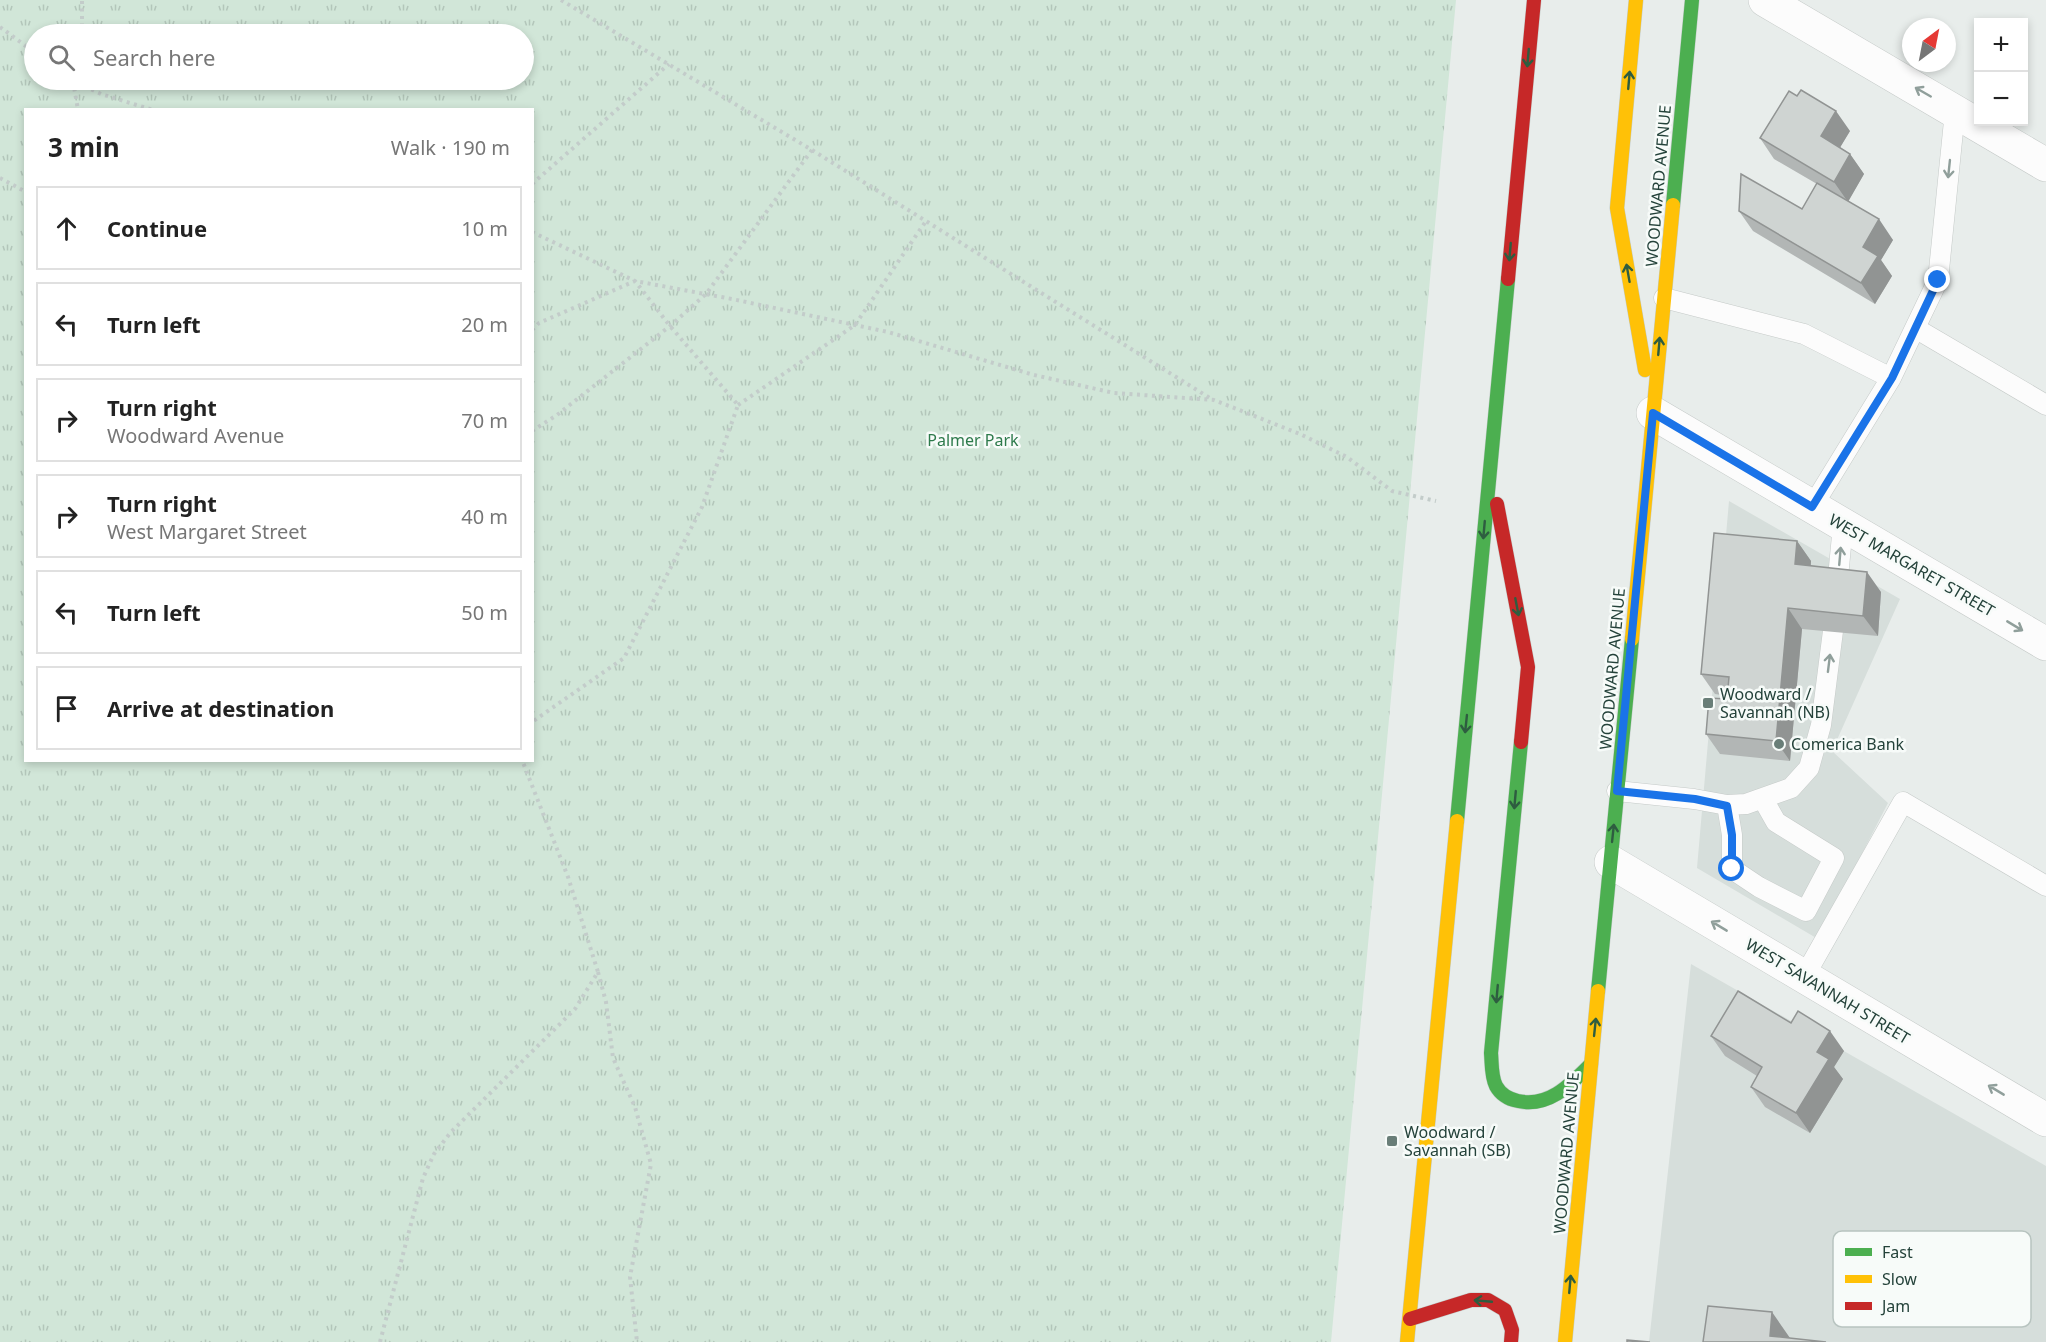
<!DOCTYPE html>
<meta charset="utf-8">
<style>
:root{--surface:#fff;--page:#f6f6f6;--text:#222;--muted:#767676;--line:#e0e0e0}
body{margin:0;font-family:"Noto Sans",sans-serif;background:var(--page);color:var(--text)}
.controls{position:absolute;right:18px;top:18px;display:grid;overflow:hidden;border-radius:0px;box-shadow:0 3px 9px #0003}
.controls button{width:54px;height:54px;display:grid;place-items:center;padding:0;border:0;border-bottom:2px solid var(--line);background:var(--surface);color:var(--text);font:30px sans-serif}
.compass{position:absolute;left:1902px;top:18px;width:54px;height:54px;border-radius:50%;background:var(--surface);box-shadow:0 3px 9px #0003;rotate:32deg}
.stop{position:absolute;width:18px;height:18px;margin:-14px;border:4px solid #1a73e8;border-radius:50%;background:#fff}
.stop.end{background:#1a73e8;border-color:#fff;box-shadow:0 2px 6px #0008}
.list{margin:0;padding:0;list-style:none}
h2{display:flex;justify-content:space-between;align-items:center;height:78px;margin:0;padding:0 24px;font-size:26px}
h2 small{font-size:20px;font-weight:400;color:var(--muted)}
.list li{display:grid;grid-template-columns:39px 1fr auto;gap:18px;align-items:center;box-sizing:border-box;height:84px;margin:0 12px 12px;padding:0 12px;border:2px solid var(--line);border-radius:0px}
.list b{display:block;font-size:22px;white-space:nowrap}
.list p{margin:0;font-size:20px;white-space:nowrap;color:var(--muted)}
.list em{font-size:20px;font-style:normal;color:var(--muted)}
.icon{flex:none;width:33px;height:33px;fill:none;stroke:currentColor;stroke-width:2;stroke-linecap:round;stroke-linejoin:round}
.map{position:relative;flex:none;width:2046px;height:1342px;overflow:hidden}
.search{position:absolute;background:var(--surface);box-shadow:0 3px 9px #0003;left:24px;top:24px;width:510px;height:66px;display:flex;align-items:center;gap:15px;box-sizing:border-box;padding:0 21px;border-radius:33px;color:var(--muted);font-size:22px}
.panel{position:absolute;background:var(--surface);box-shadow:0 3px 9px #0003;left:24px;top:108px;width:510px;height:654px;border-radius:0px}
.map>svg:first-child{display:block}
.built{fill:#d6dedb}
.park{fill:url(#park-tufts);fill-rule:evenodd}
.lines{fill:none;stroke-linecap:round;stroke-linejoin:round}
.lane-casing{stroke:#c5cac8;stroke-width:21}
.street-casing{stroke:#c5cac8;stroke-width:34}
.fast-casing{stroke:#c3ccc9;stroke-width:15}
.slow-casing{stroke:#c3ccc9;stroke-width:15}
.jam-casing{stroke:#c3ccc9;stroke-width:15}
.path{stroke:#c3ccca;stroke-width:4;stroke-dasharray:3 4.5;stroke-linecap:butt}
.lane{stroke:#fcfcfc;stroke-width:20}
.street{stroke:#fcfcfc;stroke-width:33}
.fast{stroke:#4caf50;stroke-width:14}
.slow{stroke:#ffc107;stroke-width:14}
.jam{stroke:#c62828;stroke-width:14}
.wall{fill:#b2b6b5}
.shaded-wall{fill:#919493}
.building{fill:#cfd4d2;stroke:#919493;stroke-width:1.5}
.oneway{stroke:#2e5d40}
.oneway2{stroke:#909f9b}
.route{stroke:#1a73e8;stroke-width:8}
.poi-dot{fill:#697e78;stroke:#f7fbf9;stroke-width:2}
.labels{text-anchor:middle;stroke-width:5;stroke-linejoin:round;paint-order:stroke}
.street-label{font-size:16px;fill:#24423a;stroke:#f7fbf9}
.park-label{font-size:16px;fill:#2d7a4b;stroke:#f7fbf9}
.poi-label{font-size:16px;fill:#24423a;stroke:#f7fbf9;text-anchor:start}
.key{fill:#f7fbf9;stroke:#b8c4c0;stroke-width:1.5}
.key-label{font-size:16px;fill:#24423a}
</style>
<div class="map">
<svg width="2046" height="1342" viewBox="0 0 2046 1342">
<defs>
<pattern id="park-tufts" width="24" height="20" patternUnits="userSpaceOnUse" patternTransform="scale(1.5)"><rect width="24" height="20" fill="#d1e6d8"/><path d="M3 7l-1-3M5 7V3M7 7l1-3M15 17l-1-3M17 17v-4M19 17l1-3" fill="none" stroke="#b3c6ba"/></pattern>
</defs>
<rect width="100%" height="100%" fill="#e8edeb"/>
<path class="built" d="M1729 501 1900 599 1832 751 1888 803 1818 939 1697 868Z
M1691 964 2046 1166V1342H1649Z"/>
<path class="park" d="M0 0H1456L1331 1342H0ZM34 34H524V80H34ZM26 110H532V760H26Z"/>
<g class="lines">
<g class="lane-casing">
<path id="lane" d="M1664 298 1804 334 1891 378
M1915 328 2046 405
M1812 507 1891 378 1938 280 1955 111
M1837 588 1843 525
M1617 791 1694 799 1727 805 1746 804 1791 788 1809 768 1821 725 1833 631
M1727 805 1732 835V869L1759 887 1806 911 1834 858 1776 822 1763 799
M1804 977 1903 802 2046 886"/>
</g>
<g class="street-casing">
<path id="street" d="M1765 0 2046 165
M1653 413 2046 644
M1611 862 2046 1120"/>
</g>
<g class="fast-casing">
<path id="fast" d="M1673 205 1692 0
M1521 742 1491 1053C1492 1064 1491 1076 1496 1086 1501 1095 1508 1099 1518 1101 1549 1108 1571 1084 1591 1064
M1457 821 1508 279
M1598 991 1632 639"/>
</g>
<g class="slow-casing">
<path id="slow" d="M1636 0 1617 208 1645 370
M1632 639 1673 205
M1407 1342 1457 821
M1565 1342 1598 991"/>
</g>
<g class="jam-casing">
<path id="jam" d="M1508 279 1534 0
M1497 504 1528 667 1521 742
M1410 1319 1471 1300H1488L1505 1310 1512 1330 1511 1342"/>
</g>
<path class="path" d="M561 0 812 150 1213 400
M0 27 34 52
M82 34V0
M71 80 101 94 153 110
M73 81 78 110
M0 178 26 192
M532 184 669 64
M532 232 635 281 670 326 738 405 702 507 624 658 532 722
M532 330 539 323 635 281 732 299 888 332 1034 375 1114 393 1214 400 1300 434 1347 457 1392 491 1436 501
M738 405 855 325 926 221
M532 431 557 415 670 326 706 294 812 150
M598 972 606 1002 613 1058 635 1107 651 1164 630 1277 637 1342
M380 1342 423 1178 434 1154 451 1132 575 1009 598 972 568 877 522 760"/>
<use href="#lane" class="lane"/>
<use href="#street" class="street"/>
<use href="#fast" class="fast"/>
<use href="#slow" class="slow"/>
<use href="#jam" class="jam"/>
</g>
<path class="wall" d="M1850 131 1840 147 1850 154 1864 174 1848 201 1893 240 1881 260 1892 276 1875 304 1753 231 1739 211 1802 209 1817 184 1774 159 1760 138Z
M1797 541 1811 561V566L1881 592 1878 636 1802 629 1790 761 1720 754 1706 734 1727 699 1728 696 1715 694 1701 674Z
M1791 1023 1844 1051 1834 1067 1843 1079 1810 1133 1765 1107 1751 1087 1757 1076 1725 1056 1711 1036Z"/>
<path class="shaded-wall" d="M1836 111 1850 131 1835 156 1821 136Z
M1850 154 1864 174 1848 202 1834 182Z
M1879 219 1893 240 1881 260 1892 276 1875 304 1861 283 1863 247Z
M1797 541 1811 561 1809 585 1795 564Z
M1867 572 1881 592 1878 636 1863 616Z
M1788 608 1802 629 1790 761 1776 741Z
M1830 1031 1844 1051 1834 1067 1843 1079 1810 1133 1796 1113 1817 1052Z
M1772 1312 1790 1338 1770 1336Z"/>
<path class="building" d="M1801 90 1836 111 1821 136 1850 154 1834 182 1760 138 1789 91 1797 96Z
M1741 174 1802 209 1817 183 1879 219 1863 247 1878 256 1861 283 1739 211Z
M1714 533 1797 541 1795 564 1867 572 1863 616 1788 608 1776 741 1706 734 1709 698 1727 699 1729 677 1701 674Z
M1738 991 1791 1023 1798 1011 1830 1031 1817 1052 1829 1059 1796 1113 1751 1087 1762 1067 1711 1036Z
M1708 1306 1772 1312 1770 1336 1826 1342H1703Z
M1627 1340 1650 1342H1627Z"/>
<defs><path id="oneway-shaft" d="M-6 0H5M1.5-3L5.5 0L1.5 3" fill="none" stroke-width="1.6" stroke-linecap="round" stroke-linejoin="round" transform="scale(1.5)"/></defs>
<g class="oneway">
<use href="#oneway-shaft" transform="translate(1528 58) rotate(95)"/>
<use href="#oneway-shaft" transform="translate(1629 80) rotate(-85)"/>
<use href="#oneway-shaft" transform="translate(1510 252) rotate(95)"/>
<use href="#oneway-shaft" transform="translate(1628 273) rotate(-100)"/>
<use href="#oneway-shaft" transform="translate(1659 346) rotate(-85)"/>
<use href="#oneway-shaft" transform="translate(1484 530) rotate(95)"/>
<use href="#oneway-shaft" transform="translate(1517 607) rotate(79)"/>
<use href="#oneway-shaft" transform="translate(1466 724) rotate(96)"/>
<use href="#oneway-shaft" transform="translate(1515 800) rotate(95)"/>
<use href="#oneway-shaft" transform="translate(1613 833) rotate(-84)"/>
<use href="#oneway-shaft" transform="translate(1497 994) rotate(95)"/>
<use href="#oneway-shaft" transform="translate(1595 1027) rotate(-84)"/>
<use href="#oneway-shaft" transform="translate(1570 1284) rotate(-85)"/>
<use href="#oneway-shaft" transform="translate(1483 1301) rotate(-175)"/>
</g>
<g class="oneway2">
<use href="#oneway-shaft" transform="translate(1923 92) rotate(-150)"/>
<use href="#oneway-shaft" transform="translate(1949 169) rotate(96)"/>
<use href="#oneway-shaft" transform="translate(1840 556) rotate(-85)"/>
<use href="#oneway-shaft" transform="translate(2015 626) rotate(31)"/>
<use href="#oneway-shaft" transform="translate(1829 663) rotate(-83)"/>
<use href="#oneway-shaft" transform="translate(1719 926) rotate(-149)"/>
<use href="#oneway-shaft" transform="translate(1996 1090) rotate(-149)"/>
</g>
<g class="lines">
<path class="route" d="M1732 869V835L1727 806 1695 799 1617 791 1653 413 1812 507 1892 378 1938 280"/>
</g>
<g class="poi-dot">
<rect x="1702" y="697" width="12" height="12" rx="3"/>
<circle cx="1779" cy="744" r="6"/>
<rect x="1386" y="1135" width="12" height="12" rx="3"/>
</g>
<g class="labels">
<g class="street-label">
<text transform="translate(1658 186) rotate(-85)" y="6">WOODWARD AVENUE</text>
<text transform="translate(1912 565) rotate(30)" y="6">WEST MARGARET STREET</text>
<text transform="translate(1612 669) rotate(-85)" y="6">WOODWARD AVENUE</text>
<text transform="translate(1828 991) rotate(31)" y="6">WEST SAVANNAH STREET</text>
<text transform="translate(1566 1153) rotate(-85)" y="6">WOODWARD AVENUE</text>
</g>
<g class="park-label">
<text x="973" y="446">Palmer Park</text>
</g>
<g class="poi-label">
<text x="1720" y="700">Woodward /<tspan x="1720" dy="18">Savannah (NB)</tspan></text>
<text x="1791" y="750">Comerica Bank</text>
<text x="1404" y="1138">Woodward /<tspan x="1404" dy="18">Savannah (SB)</tspan></text>
</g>
</g>
<rect x="1833" y="1231" width="198" height="96" rx="9" class="key"/>
<rect x="1845" y="1248" width="27" height="8" fill="#4caf50"/>
<rect x="1845" y="1275" width="27" height="8" fill="#ffc107"/>
<rect x="1845" y="1302" width="27" height="8" fill="#c62828"/>
<g class="key-label">
<text x="1882" y="1258">Fast</text>
<text x="1882" y="1285">Slow</text>
<text x="1882" y="1312">Jam</text>
</g>
</svg>
<div class="controls">
<button>+</button>
<button>−</button>
</div>
<svg class="compass" viewBox="-18 -18 36 36"><path d="M0-13l5 13h-10z" fill="#e53935"/><path d="M0 13l5-13h-10z" fill="#767676"/></svg>
<div class="stop" style="left:1732px;top:869px"></div>
<div class="stop end" style="left:1938px;top:280px"></div>
<div class="search"><svg class="icon" aria-label="search" viewBox="0 0 24 24"><circle cx="10" cy="10" r="6"/><path d="M15 15l6 6"/></svg>Search here</div>
<section class="panel">
<h2>3 min<small>Walk · 190 m</small></h2>
<ul class="list">
<li><svg class="icon" aria-label="ahead" viewBox="0 0 24 24"><path d="M12 20V5M6 11l6-6 6 6"/></svg><div><b>Continue</b></div><em>10 m</em></li>
<li><svg class="icon" aria-label="left" viewBox="0 0 24 24"><path d="M17 20v-9H6M10 6l-5 5 5 5"/></svg><div><b>Turn left</b></div><em>20 m</em></li>
<li><svg class="icon" aria-label="right" viewBox="0 0 24 24"><path d="M7 20v-9h11M14 6l5 5-5 5"/></svg><div><b>Turn right</b><p>Woodward Avenue</p></div><em>70 m</em></li>
<li><svg class="icon" aria-label="right" viewBox="0 0 24 24"><path d="M7 20v-9h11M14 6l5 5-5 5"/></svg><div><b>Turn right</b><p>West Margaret Street</p></div><em>40 m</em></li>
<li><svg class="icon" aria-label="left" viewBox="0 0 24 24"><path d="M17 20v-9H6M10 6l-5 5 5 5"/></svg><div><b>Turn left</b></div><em>50 m</em></li>
<li><svg class="icon" aria-label="arrive" viewBox="0 0 24 24"><path d="M6 21V4h12l-3 4 3 4H6"/></svg><div><b>Arrive at destination</b></div></li>
</ul>
</section>
</div>
